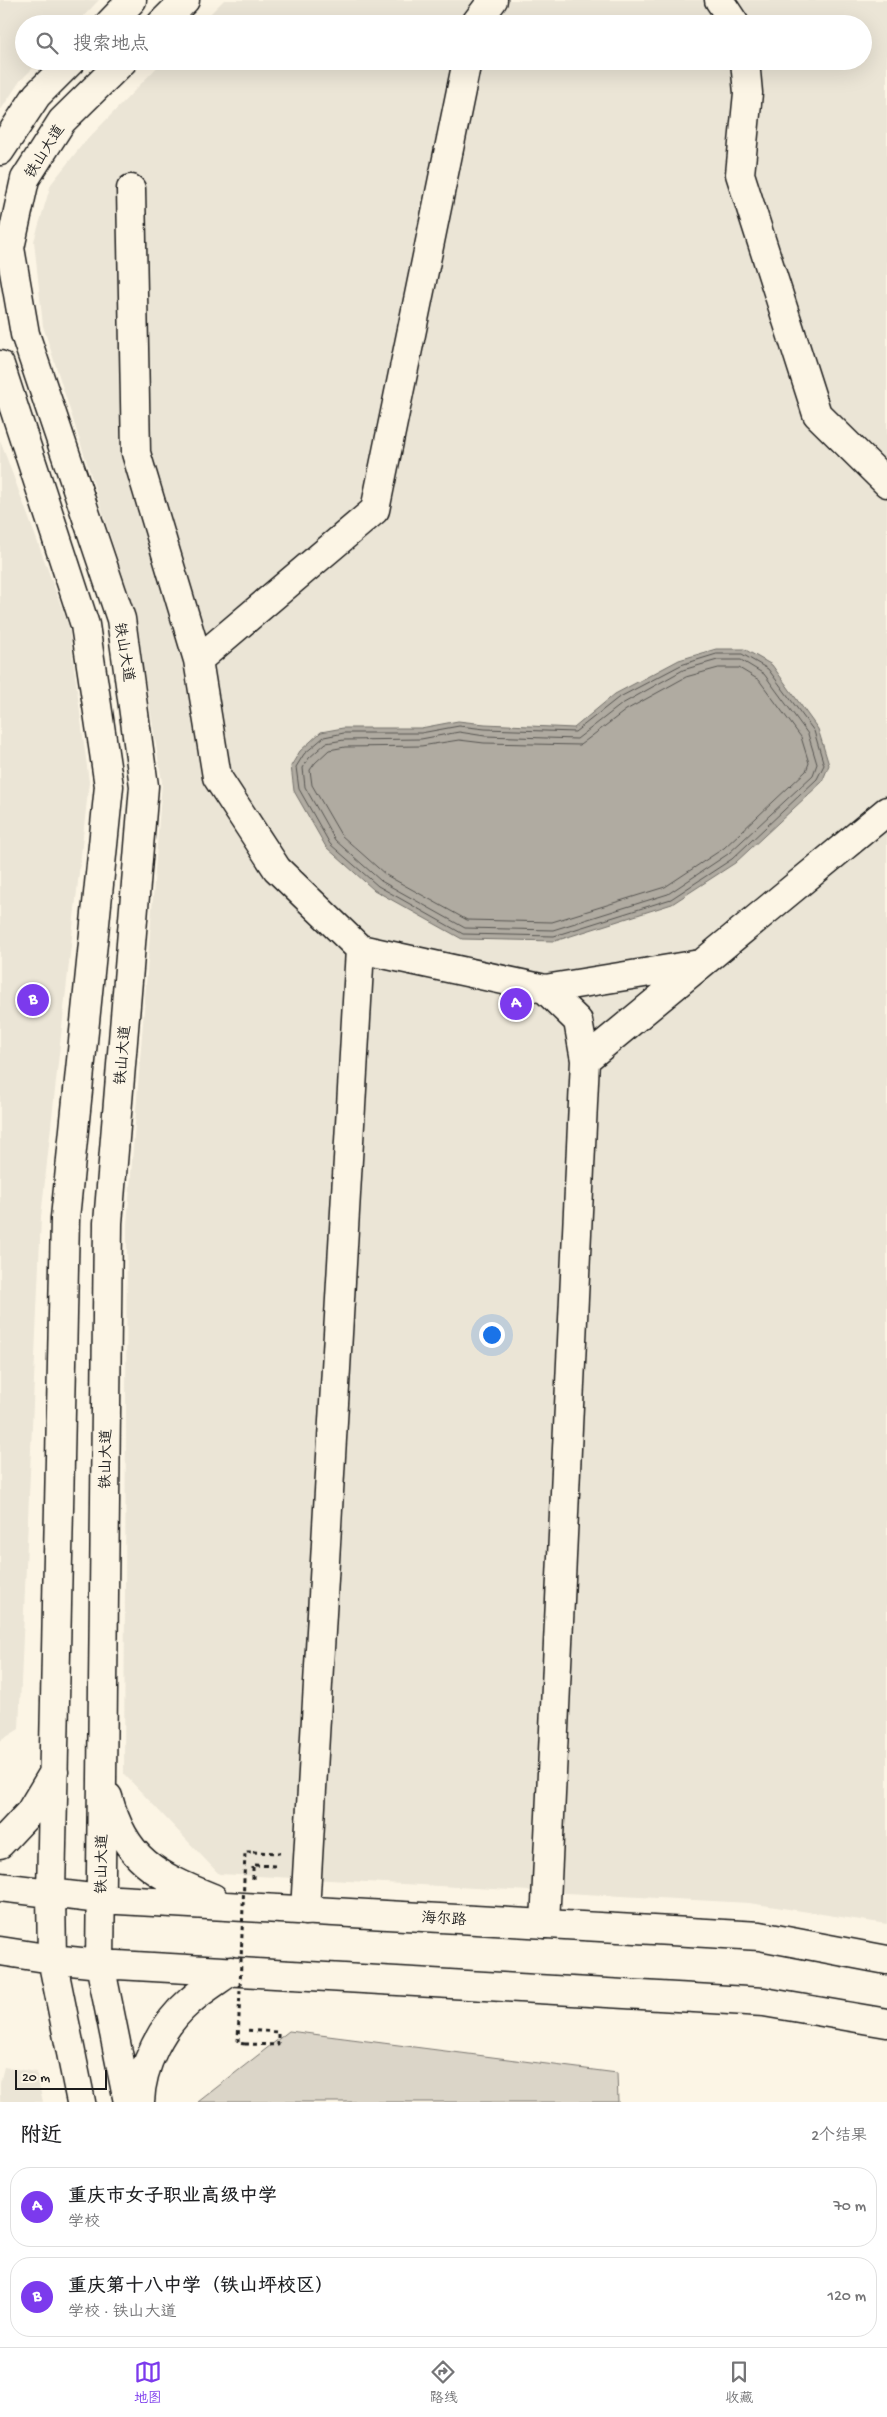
<!DOCTYPE html>
<html lang="zh">
<meta charset="utf-8">
<style>
:root{--surface:#fff;--page:#f6f6f6;--text:#202124;--muted:#757577;--line:#e0e0e0;--accent:#7c3aed}
body{margin:0;font-family:"Gochi Hand","LXGW WenKai TC",sans-serif;background:var(--page);color:var(--text)}
.scale{position:absolute;left:15px;bottom:12px;width:92px;box-sizing:border-box;padding-left:5px;border:2px solid #1c1c1c;border-top:0;font-size:14px;line-height:18px;white-space:nowrap;color:#1c1c1c;-webkit-text-stroke:4px #fcf5e5;paint-order:stroke}
.you{position:absolute;left:491px;top:1334px;width:18px;height:18px;margin:-12px;border:4px solid #fff;border-radius:50%;background:#1a73e8;box-shadow:0 0 0 8px #1a73e833}
.badge{display:grid;place-items:center;width:32px;height:32px;border-radius:50%;background:var(--accent);color:#fff;font-size:16px;font-weight:700}
.pin{position:absolute;translate:-50% -50%;border:2px solid #fff;box-shadow:0 1px 5px #0006}
.list{margin:0;padding:0;list-style:none}
h2{display:flex;justify-content:space-between;align-items:center;height:65px;margin:0;padding:0 20px;font-size:21px}
h2 small{font-size:16px;font-weight:400;color:var(--muted)}
.list li{display:grid;grid-template-columns:32px 1fr auto;gap:15px;align-items:center;box-sizing:border-box;height:80px;margin:0 10px 10px;padding:0 10px;border:1px solid var(--line);border-radius:20px}
.list b{display:block;font-size:19px;white-space:nowrap}
.list p{margin:0;font-size:16px;white-space:nowrap;color:var(--muted)}
.list em{font-size:16px;font-style:normal;color:var(--muted)}
.icon{flex:none;width:28px;height:28px;fill:none;stroke:currentColor;stroke-width:2;stroke-linecap:round;stroke-linejoin:round}
.map{position:relative;flex:none;width:887px;height:2102px;overflow:hidden}
.search{position:absolute;background:var(--surface);box-shadow:0 5px 20px #0002;left:15px;right:15px;top:15px;height:55px;display:flex;align-items:center;gap:12px;box-sizing:border-box;padding:0 18px;border-radius:28px;color:var(--muted);font-size:19px}
.sheet{height:245px;background:var(--surface)}
nav{display:flex;justify-content:space-around;align-items:center;box-sizing:border-box;height:70px;border-top:1px solid var(--line);background:var(--surface);font-size:14px;color:var(--muted)}
nav a{display:grid;justify-items:center;gap:2px}
nav .on{color:var(--accent)}
.map>svg:first-child{display:block}
.built{fill:#ebe5d6}
.green{fill:#dbd5c8;stroke:#7c7872}
.water{fill:#b0aba1;stroke:#75726c}
.lines{fill:none;stroke-linecap:round;stroke-linejoin:round}
.shore{stroke:#575551;stroke-width:1}
.minor-casing{stroke:#1c1c1c;stroke-width:31}
.major-casing{stroke:#1c1c1c;stroke-width:31}
.path{stroke:#1c1c1c;stroke-width:3;stroke-dasharray:4 4;stroke-linecap:butt}
.minor{stroke:#fcf5e5;stroke-width:28}
.major{stroke:#fcf5e5;stroke-width:28}
.path-bridge{stroke:#1c1c1c;stroke-width:3;stroke-dasharray:4 4;stroke-linecap:butt}
.labels{text-anchor:middle;stroke-width:5;stroke-linejoin:round;paint-order:stroke}
.street-label{font-size:15px;fill:#1c1c1c;stroke:#fcf5e5}
</style>
<div class="map">
<svg width="887" height="2102" viewBox="0 0 887 2102">
<rect width="100%" height="100%" fill="#fcf5e5"/>
<filter id="ink" filterUnits="userSpaceOnUse"><feTurbulence type="fractalNoise" baseFrequency=".02" numOctaves="2"/><feDisplacementMap in="SourceGraphic" scale="10" xChannelSelector="R" yChannelSelector="G"/><feConvolveMatrix kernelMatrix="1 2 1 2 8 2 1 2 1" color-interpolation-filters="sRGB"/></filter>
<g filter="url(#ink)">
<path class="built" d="M0 0H99L76 24H24V61H40L20 81 0 111Z
M224 0H887V1924L749 1903 219 1874 124 1774 127 1225 162 782 134 610 43 326 34 241 51 184 82 145 163 61H863V24H200Z
M0 440 69 627 89 782 41 1217 19 1729 0 1741Z
M4 2067 36 2072 43 2102H0V2083Z"/>
<path class="green" d="M289 2031 617 2073 618 2102H198Z"/>
<path class="water" d="M716 649H744L772 665 818 729 829 765 822 782 735 863 672 904 555 941 462 939 374 890 326 847 294 791 291 766 300 751 321 732 343 728H421L458 721 485 724 574 728 615 694 679 660Z"/>
<g class="lines">
<path class="shore" d="M717 654H742L768 669 814 731 824 765 817 779 732 859 671 899 554 936 463 934 378 886 330 844 299 789 296 767 304 754 324 737 344 733H421L459 726 485 729 575 732 618 698 681 665Z
M718 660H741L764 674 808 734 817 764 813 775 728 854 668 894 553 930 465 928 381 881 335 840 305 787 303 768 309 758 326 743 344 740 421 739 459 732 485 736 577 739 622 704 683 670Z
M719 668H739L759 680 801 737 809 763 806 771 724 848 665 887 552 922 467 920 386 875 341 835 312 785 310 770 315 763 329 750 345 747 421 746 459 740 484 743 580 745 626 710 686 677Z"/>
<g class="minor-casing">
<path id="minor" d="M719 0 735 24
M475 24 493 0
M745 61 748 93 740 174 817 414 887 483
M131 189 136 453 198 660 217 777 277 869 360 949 545 989 700 964
M198 660 375 510 467 61
M545 989 578 1021 585 1060
M305 1911 360 949
M545 1924 585 1060 887 811"/>
</g>
<g class="major-casing">
<path id="major" d="M109 24 132 0
M161 24 185 0
M123 61 62 121 25 179 10 248 25 334 121 619 144 786 108 1223 100 1964 128 2102
M0 151 37 95 71 61
M0 365 85 625 109 786 65 1218 51 1893 52 1959 81 2102
M108 1797C125 1861 156 1875 213 1898
M0 1844 30 1812 54 1772
M0 1887 100 1899 760 1936 887 1960
M0 1951 52 1959 100 1964 764 2002 887 2023
M140 2102C141 2065 162 2025 190 2001 202 1990 217 1981 231 1971"/>
</g>
<path class="path" d="M253 1852 280 1853
M253 1879V1865L278 1866
M245 2044 278 2045V2032L246 2030"/>
<use href="#minor" class="minor"/>
<use href="#major" class="major"/>
<path class="path-bridge" d="M245 2044 238 2043 245 1852H253"/>
</g>
</g>
<g class="labels">
<g class="street-label">
<text transform="translate(44 151) rotate(-58)" y="5">铁山大道</text>
<text transform="translate(125 652) rotate(81)" y="5">铁山大道</text>
<text transform="translate(122 1055) rotate(-85)" y="5">铁山大道</text>
<text transform="translate(105 1459) rotate(-89)" y="5">铁山大道</text>
<text transform="translate(101 1864) rotate(-89)" y="5">铁山大道</text>
<text transform="translate(444 1918) rotate(3)" y="5">海尔路</text>
</g>
</g>
</svg>
<div class="scale">20 m</div>
<div class="you"></div>
<div class="pin badge" style="left:516px;top:1004px">A</div>
<div class="pin badge" style="left:33px;top:1000px">B</div>
<div class="search"><svg class="icon" aria-label="search" viewBox="0 0 24 24"><circle cx="10" cy="10" r="6"/><path d="M15 15l6 6"/></svg>搜索地点</div>
</div>
<section class="sheet">
<h2>附近<small>2个结果</small></h2>
<ul class="list">
<li><span class="badge">A</span><div><b>重庆市女子职业高级中学</b><p>学校</p></div><em>70 m</em></li>
<li><span class="badge">B</span><div><b>重庆第十八中学（铁山坪校区）</b><p>学校 · 铁山大道</p></div><em>120 m</em></li>
</ul>
</section>
<nav>
<a class="on"><svg class="icon" aria-label="map" viewBox="0 0 24 24"><path d="M3 6l6-2 6 2 6-2v14l-6 2-6-2-6 2zM9 4v14M15 6v14"/></svg>地图</a>
<a><svg class="icon" aria-label="directions" viewBox="0 0 24 24"><path d="M12 3l9 9-9 9-9-9zM9 14v-3h6M13 9l2 2-2 2"/></svg>路线</a>
<a><svg class="icon" aria-label="saved" viewBox="0 0 24 24"><path d="M7 4h10v16l-5-4-5 4z"/></svg>收藏</a>
</nav>
